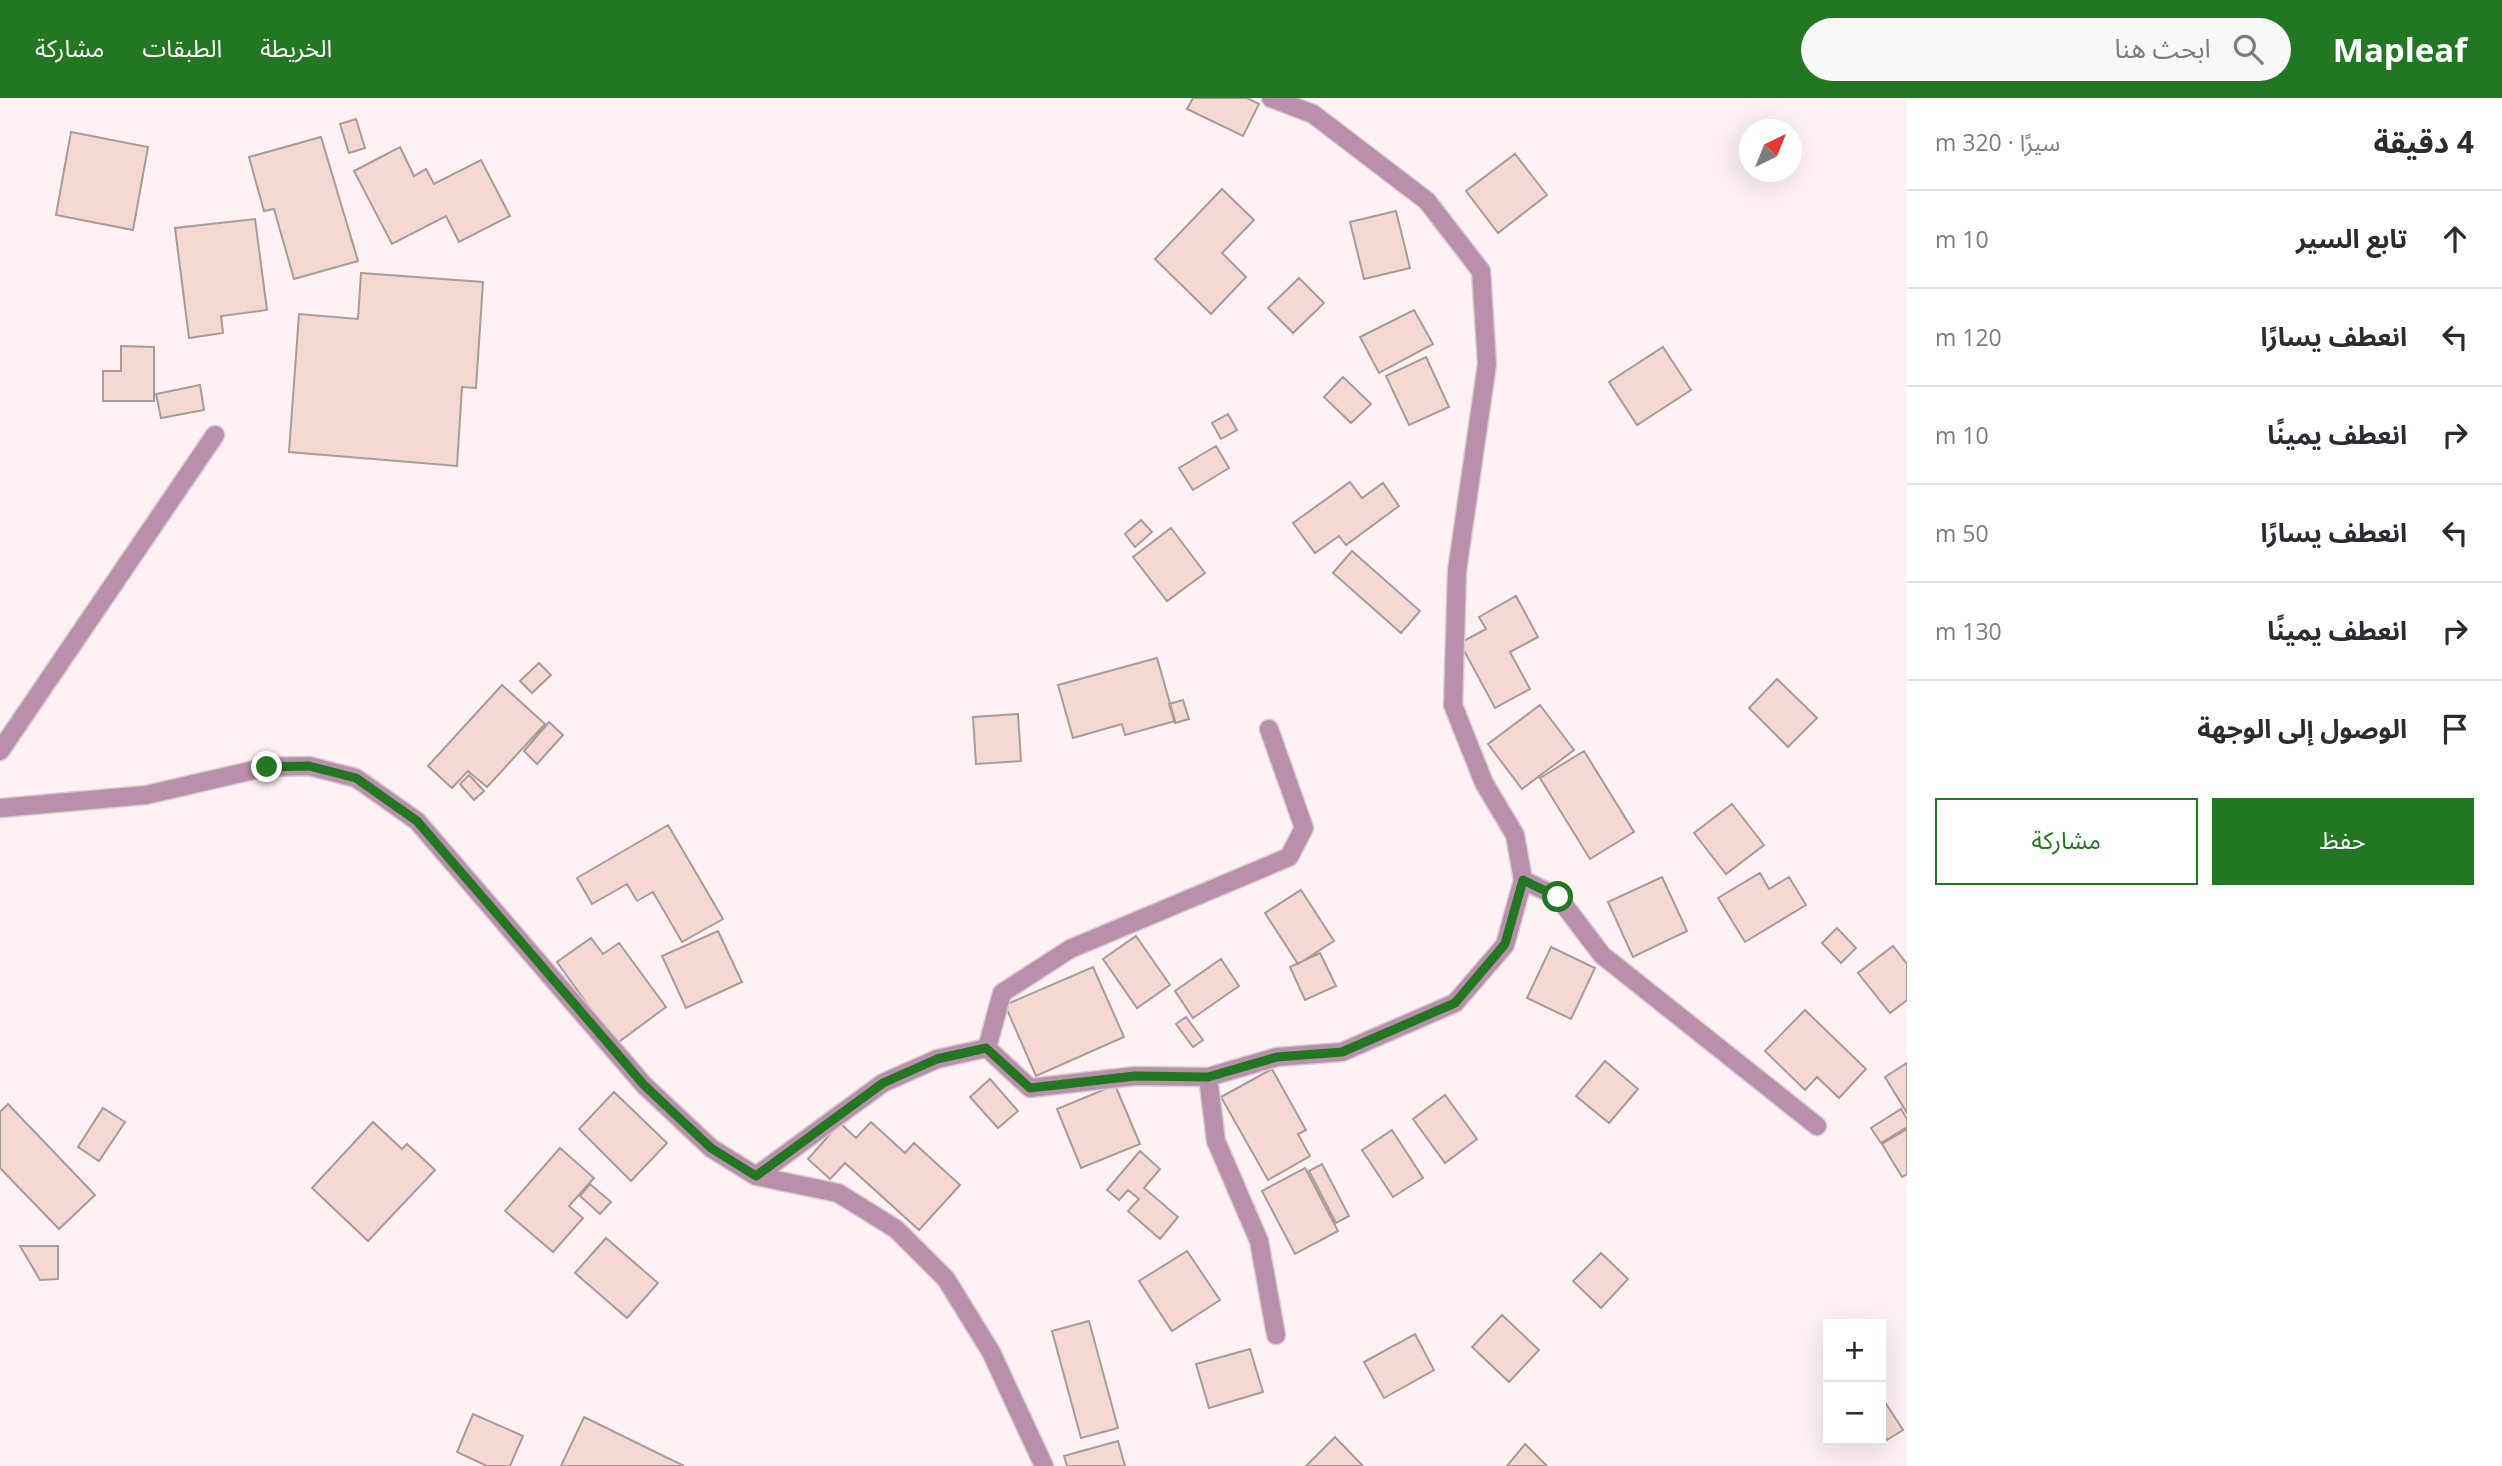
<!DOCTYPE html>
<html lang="ar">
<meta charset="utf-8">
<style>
:root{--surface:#fff;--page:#f7f7f7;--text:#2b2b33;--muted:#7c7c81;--line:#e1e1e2;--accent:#237722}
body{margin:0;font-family:"Open Sans","Noto Sans Arabic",sans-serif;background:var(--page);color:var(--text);direction:rtl}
.controls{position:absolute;right:21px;bottom:21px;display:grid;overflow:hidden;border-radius:0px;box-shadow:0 7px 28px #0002}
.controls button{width:63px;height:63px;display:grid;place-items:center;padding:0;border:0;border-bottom:2px solid var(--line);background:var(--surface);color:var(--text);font:35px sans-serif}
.compass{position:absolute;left:1739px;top:21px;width:63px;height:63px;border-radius:50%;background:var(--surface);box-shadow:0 7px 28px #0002;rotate:43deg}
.stop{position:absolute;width:21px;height:21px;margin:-16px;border:5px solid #237722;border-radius:50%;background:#fff}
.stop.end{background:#237722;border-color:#fff;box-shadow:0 2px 7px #0008}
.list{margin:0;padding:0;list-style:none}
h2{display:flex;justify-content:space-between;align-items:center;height:91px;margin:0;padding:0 28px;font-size:30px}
h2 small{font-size:23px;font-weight:400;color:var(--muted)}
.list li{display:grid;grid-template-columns:46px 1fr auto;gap:21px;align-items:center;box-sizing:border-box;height:98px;padding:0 28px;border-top:2px solid var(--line)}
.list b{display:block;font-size:26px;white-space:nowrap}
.list em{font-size:23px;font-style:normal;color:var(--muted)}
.actions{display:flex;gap:14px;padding:21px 28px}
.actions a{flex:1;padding:16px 0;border:2px solid var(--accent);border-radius:0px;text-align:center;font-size:24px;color:var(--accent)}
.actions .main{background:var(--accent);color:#fff}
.icon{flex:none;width:38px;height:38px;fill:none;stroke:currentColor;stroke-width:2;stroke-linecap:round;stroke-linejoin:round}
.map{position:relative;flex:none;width:1907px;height:1368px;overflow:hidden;direction:ltr}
header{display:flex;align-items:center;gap:42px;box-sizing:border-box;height:98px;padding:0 35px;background:var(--accent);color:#fff}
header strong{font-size:33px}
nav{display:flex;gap:38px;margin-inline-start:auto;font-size:24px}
.search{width:490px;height:63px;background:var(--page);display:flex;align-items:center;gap:18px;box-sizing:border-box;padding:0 24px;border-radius:38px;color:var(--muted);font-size:26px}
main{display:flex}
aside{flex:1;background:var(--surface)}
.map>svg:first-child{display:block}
.building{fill:#f5d8d1;stroke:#a79c99;stroke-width:2}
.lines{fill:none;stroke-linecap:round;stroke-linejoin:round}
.minor-casing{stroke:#d8cdcf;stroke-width:21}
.minor{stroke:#ba8fac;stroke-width:18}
.route{stroke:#237722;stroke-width:9}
</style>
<header>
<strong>Mapleaf</strong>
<div class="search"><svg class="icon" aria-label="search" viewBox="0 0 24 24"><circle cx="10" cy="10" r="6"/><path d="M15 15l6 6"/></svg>ابحث هنا</div>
<nav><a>الخريطة</a><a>الطبقات</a><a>مشاركة</a></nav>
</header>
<main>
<aside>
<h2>4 دقيقة<small>سيرًا · 320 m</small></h2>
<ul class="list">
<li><svg class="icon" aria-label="ahead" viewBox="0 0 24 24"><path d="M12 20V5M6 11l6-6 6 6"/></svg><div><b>تابع السير</b></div><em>10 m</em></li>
<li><svg class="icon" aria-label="left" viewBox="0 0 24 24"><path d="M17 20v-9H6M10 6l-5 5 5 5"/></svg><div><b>انعطف يسارًا</b></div><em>120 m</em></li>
<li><svg class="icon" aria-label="right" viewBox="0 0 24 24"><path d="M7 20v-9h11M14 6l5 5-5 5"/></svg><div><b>انعطف يمينًا</b></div><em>10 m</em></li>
<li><svg class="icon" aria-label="left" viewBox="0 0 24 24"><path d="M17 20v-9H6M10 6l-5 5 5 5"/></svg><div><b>انعطف يسارًا</b></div><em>50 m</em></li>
<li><svg class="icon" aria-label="right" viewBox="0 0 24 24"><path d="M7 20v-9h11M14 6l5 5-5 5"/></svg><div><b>انعطف يمينًا</b></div><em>130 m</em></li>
<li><svg class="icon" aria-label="arrive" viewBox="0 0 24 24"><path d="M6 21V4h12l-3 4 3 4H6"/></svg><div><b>الوصول إلى الوجهة</b></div></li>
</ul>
<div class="actions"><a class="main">حفظ</a><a>مشاركة</a></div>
</aside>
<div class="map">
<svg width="1907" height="1368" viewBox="0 0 1907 1368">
<rect width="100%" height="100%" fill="#fdf1f3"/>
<path class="building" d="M1193 0H1247L1259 6 1243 38 1187 11Z
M356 21 365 50 349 55 340 26Z
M71 34 148 49 133 132 56 117Z
M321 39 358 163 294 181 274 111 264 113 249 59Z
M400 49 414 78 426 71 434 86 481 62 510 118 459 144 446 118 392 146 354 73Z
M1515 56 1547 97 1498 135 1466 93Z
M1222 91 1254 122 1222 155 1246 179 1211 216 1155 161Z
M1396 113 1410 170 1364 181 1350 124Z
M255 121 267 212 221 218 223 235 189 240 175 130Z
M361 175 483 184 476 290 462 289 457 368 289 354 299 216 358 221Z
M1299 180 1324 205 1293 235 1268 210Z
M1414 212 1433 246 1379 275 1360 239Z
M121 248 154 249V303H103V273H121Z
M1663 249 1691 292 1637 327 1609 284Z
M1426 259 1449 309 1409 327 1386 278Z
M1343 279 1371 306 1351 325 1324 299Z
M200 287 204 312 161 320 156 296Z
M1228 316 1237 332 1221 341 1212 325Z
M1216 348 1229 370 1193 392 1179 370Z
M1350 384 1362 400 1383 385 1399 408 1346 447 1339 438 1315 455 1293 425Z
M1141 422 1152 434 1135 449 1125 436Z
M1171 430 1205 475 1167 503 1133 459Z
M1352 453 1420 513 1401 535 1333 475Z
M1516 498 1538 539 1510 554 1530 591 1495 610 1460 545 1486 531 1479 519Z
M1157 560 1175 623 1125 637 1122 626 1073 640 1058 587Z
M539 565 551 577 532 595 520 583Z
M1777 581 1817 620 1788 649 1749 610Z
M502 587 545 626 487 689 468 673 452 690 428 668Z
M1183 602 1189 621 1175 625 1169 606Z
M1540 607 1574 652 1522 691 1488 646Z
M1018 616 1021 663 976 666 973 619Z
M549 624 563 637 537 666 524 653Z
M1584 653 1634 734 1590 761 1540 680Z
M469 677 484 693 474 702 460 686Z
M1732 706 1764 747 1726 776 1694 735Z
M668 727 723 821 682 844 653 794 637 803 627 786 592 806 577 780Z
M1760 775 1769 791 1789 779 1806 807 1745 844 1718 800Z
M1662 779 1687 833 1633 859 1608 804Z
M1301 792 1334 843 1298 866 1265 815Z
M1837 830 1856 850 1841 865 1822 845Z
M718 833 742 884 686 910 662 858Z
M1136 838 1170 887 1137 910 1103 861Z
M591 840 603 856 619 845 666 909 616 946 557 864Z
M1893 848 1907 866V902L1890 915 1858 875Z
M1551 849 1595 870 1571 921 1527 900Z
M1320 855 1336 888 1305 902 1290 869Z
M1221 861 1239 888 1193 920 1175 893Z
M1093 869 1124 939 1036 978 1005 907Z
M1805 912 1866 971 1839 1000 1817 979 1805 992 1765 953Z
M1186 919 1203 942 1193 949 1176 926Z
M1605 963 1638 991 1609 1025 1576 998Z
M1907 965V1015L1885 979Z
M1272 971 1306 1032 1298 1036 1310 1058 1268 1082 1221 999Z
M990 981 1018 1013 998 1030 970 999Z
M1115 987 1140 1046 1081 1070 1057 1011Z
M614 994 667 1045 631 1083 579 1031Z
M1445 997 1477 1041 1445 1065 1413 1021Z
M8 1006 95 1097 59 1131 0 1070V1014Z
M103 1010 125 1024 99 1063 78 1049Z
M1901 1011 1907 1021V1029L1881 1045 1871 1030Z
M373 1024 402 1051 407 1046 435 1072 368 1143 312 1090Z
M871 1024 905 1055 914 1045 960 1087 919 1132 845 1065 830 1081 808 1061 840 1025 856 1040Z
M1907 1031V1076L1902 1079 1882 1046Z
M1392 1032 1423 1080 1393 1099 1362 1052Z
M560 1050 594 1080 569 1108 583 1120 553 1154 505 1113Z
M1140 1053 1160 1071 1144 1090 1178 1119 1160 1141 1128 1113 1139 1101 1128 1092 1119 1102 1107 1092Z
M1322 1066 1349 1118 1336 1125 1309 1073Z
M1305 1070 1338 1133 1295 1156 1262 1093Z
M590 1086 611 1104 600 1116 580 1098Z
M606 1140 658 1185 627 1220 575 1175Z
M20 1148H58V1181L40 1182Z
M1187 1153 1220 1202 1172 1233 1139 1183Z
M1601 1155 1628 1181 1601 1210 1573 1183Z
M1502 1217 1539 1252 1509 1284 1472 1249Z
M1089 1223 1118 1330 1081 1340 1052 1233Z
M1415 1236 1434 1272 1384 1300 1364 1264Z
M1250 1251 1263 1294 1209 1310 1196 1266Z
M1881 1298 1903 1332 1887 1342 1881 1333Z
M473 1316 523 1338 510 1368H487L457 1354Z
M584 1319 684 1368H561Z
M1335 1339 1363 1368H1306Z
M1118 1343 1125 1368H1067L1064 1358Z
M1525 1346 1547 1368H1507Z"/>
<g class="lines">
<g class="minor-casing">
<path id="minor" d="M0 653 215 337
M0 710 146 697 267 669 309 668 356 680 417 723 644 987 711 1050 756 1078 838 1095 896 1131 946 1181 991 1254 1044 1368
M1523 782 1558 799 1602 857 1817 1028
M987 950 1002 895 1070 851 1289 759 1304 730 1269 631
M1208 979 1216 1043 1259 1143 1276 1237
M756 1078 883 985 937 961 987 950 1030 990 1135 978 1208 979 1277 959 1342 954 1455 905 1505 847 1523 782 1515 737 1484 685 1453 607 1457 473 1487 266 1481 173 1427 103 1313 16 1271 0"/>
</g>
<use href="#minor" class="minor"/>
</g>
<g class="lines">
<path class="route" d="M267 669 309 668 356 680 417 723 644 987 711 1050 756 1078 883 985 937 961 986 950 1030 990 1135 978 1208 979 1277 959 1342 954 1455 905 1505 846 1523 782 1558 799"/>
</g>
</svg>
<div class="controls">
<button>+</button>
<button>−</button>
</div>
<svg class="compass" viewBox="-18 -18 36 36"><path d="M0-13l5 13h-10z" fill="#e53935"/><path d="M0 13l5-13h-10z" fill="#7c7c81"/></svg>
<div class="stop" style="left:1558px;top:799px"></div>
<div class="stop end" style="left:267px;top:669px"></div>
</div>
</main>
